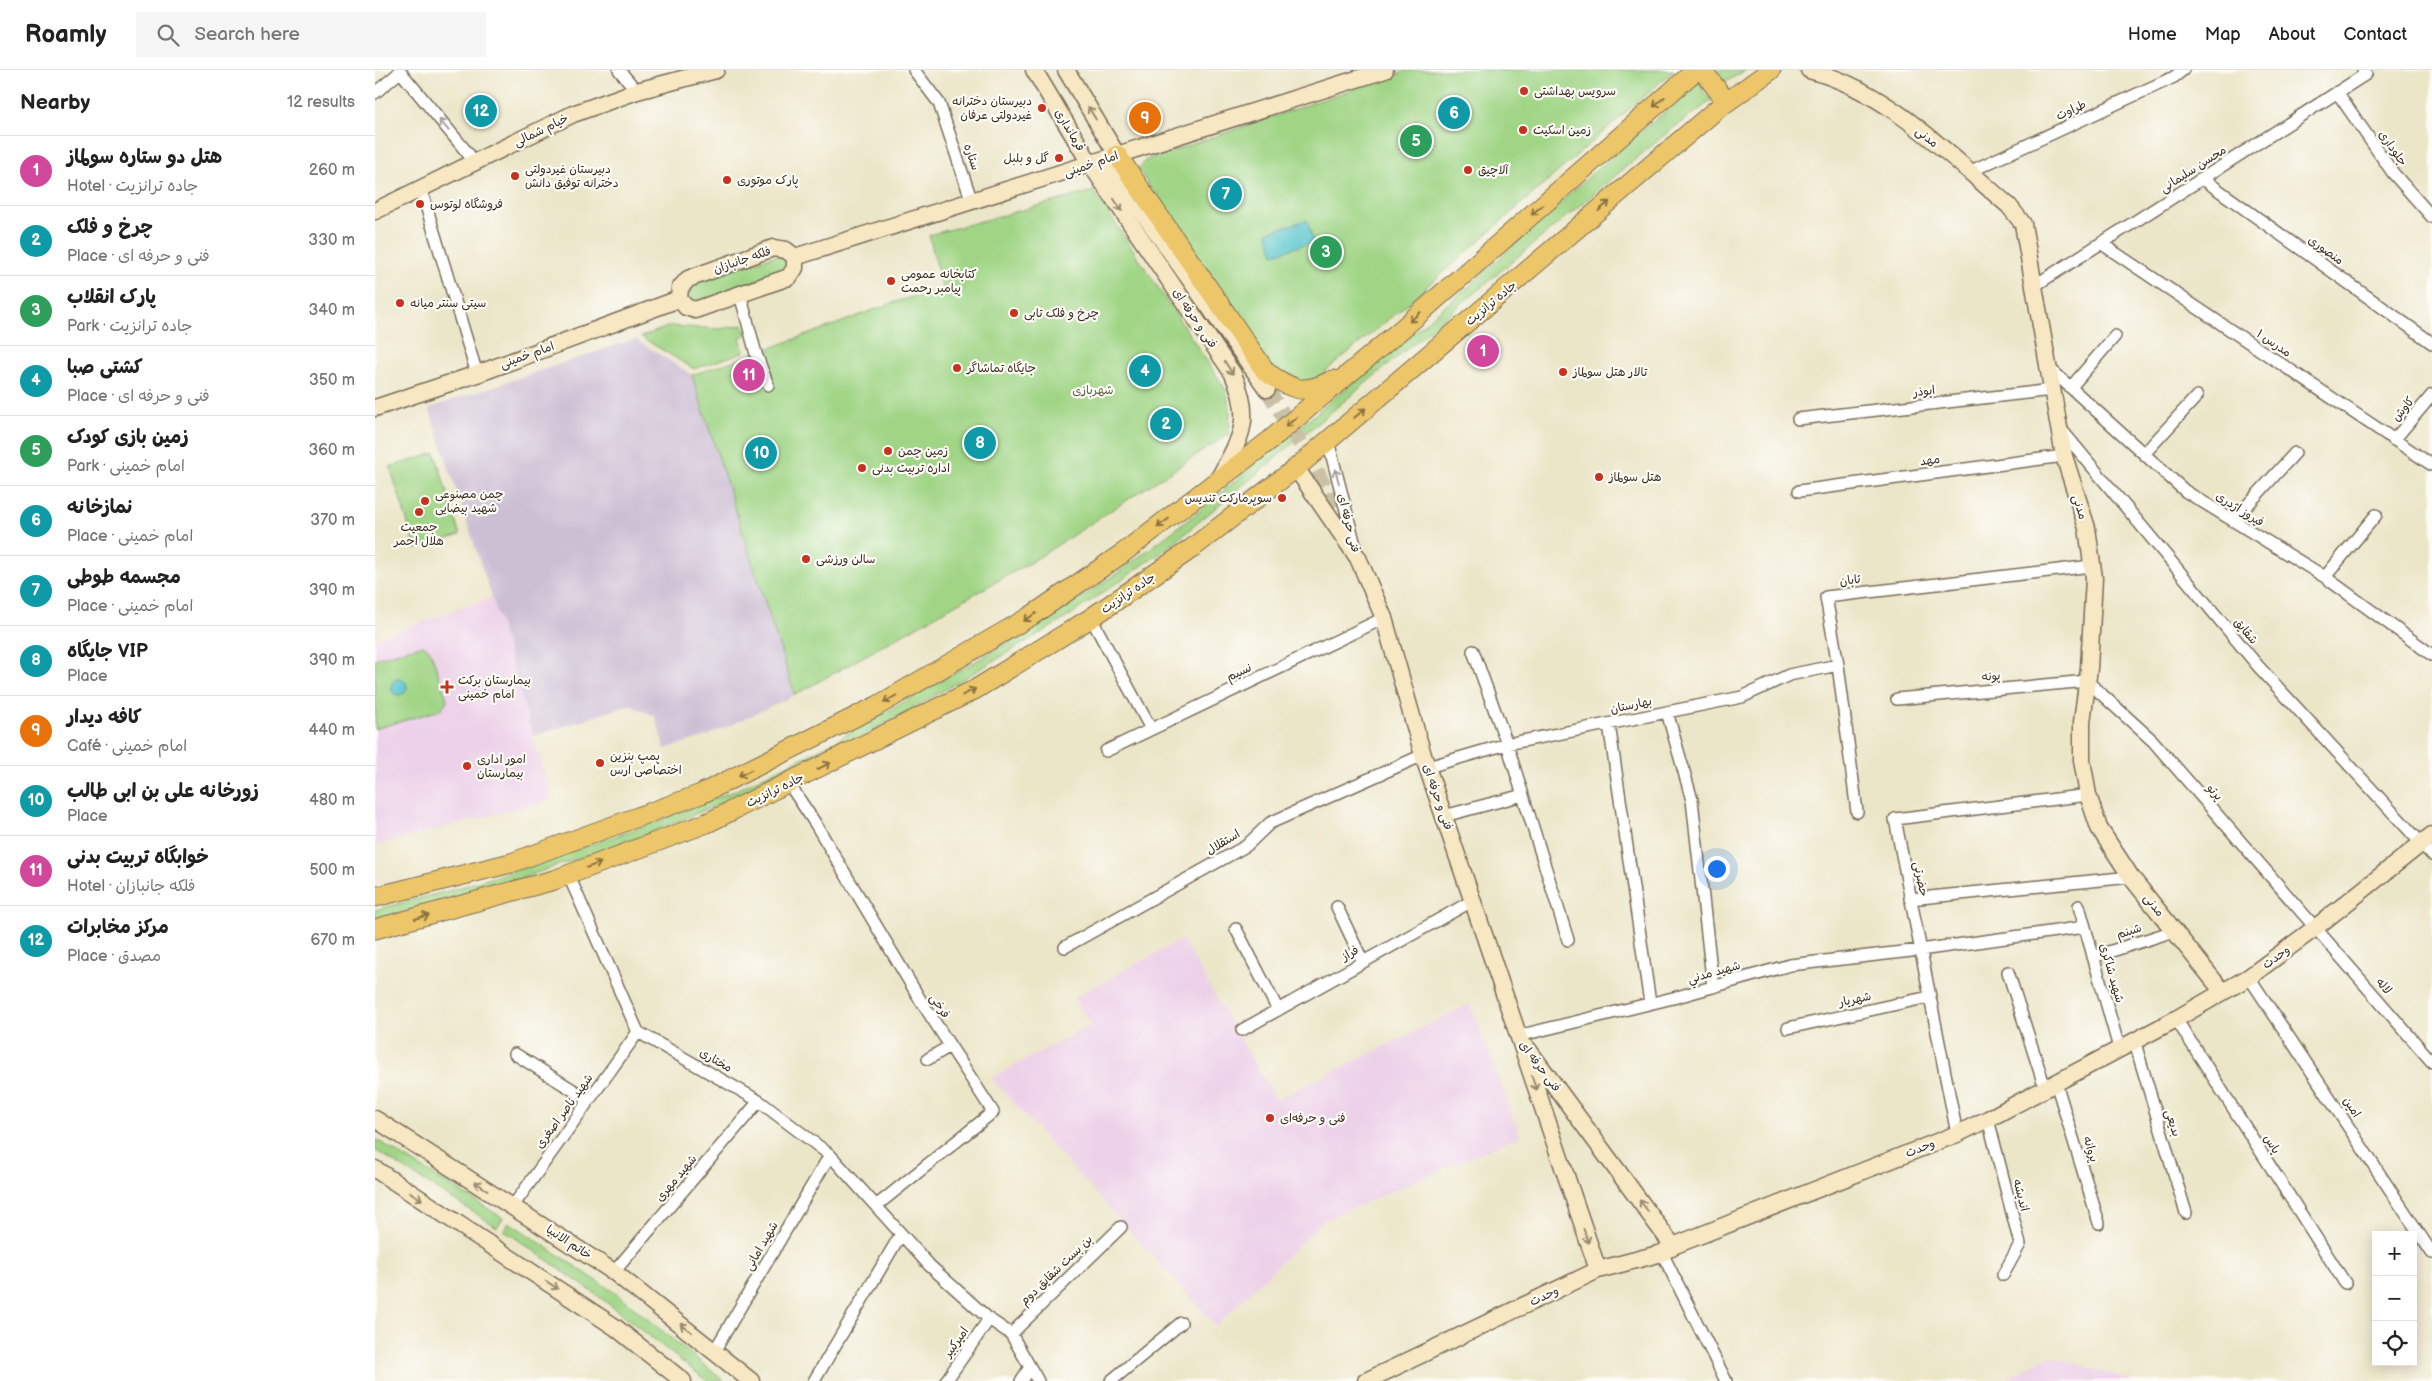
<!DOCTYPE html>
<meta charset="utf-8">
<style>
:root{--surface:#fff;--page:#f6f6f6;--text:#222;--muted:#767676;--line:#e0e0e0;--accent:#b45309}
body{margin:0;font-family:"Balsamiq Sans","Playpen Sans Arabic",sans-serif;background:var(--page);color:var(--text)}
.controls{position:absolute;right:15px;bottom:15px;display:grid;overflow:hidden;border-radius:0px;box-shadow:0 2px 12px #0003}
.controls button{width:45px;height:45px;display:grid;place-items:center;padding:0;border:0;border-bottom:1px solid var(--line);background:var(--surface);color:var(--text);font:25px sans-serif}
.you{position:absolute;left:1341px;top:798px;width:18px;height:18px;margin:-12px;border:4px solid #fff;border-radius:50%;background:#1a73e8;box-shadow:0 0 0 8px #1a73e833}
.badge{display:grid;place-items:center;width:32px;height:32px;border-radius:50%;background:var(--accent);color:#fff;font-size:16px;font-weight:700}
.pin{position:absolute;translate:-50% -50%;border:2px solid #fff;box-shadow:0 1px 5px #0006}
.list{margin:0;padding:0;list-style:none}
h2{display:flex;justify-content:space-between;align-items:center;height:65px;margin:0;padding:0 20px;font-size:21px}
h2 small{font-size:16px;font-weight:400;color:var(--muted)}
.list li{display:grid;grid-template-columns:32px 1fr auto;gap:15px;align-items:center;box-sizing:border-box;height:70px;padding:0 20px;border-top:1px solid var(--line)}
.list b{display:block;font-size:19px;white-space:nowrap}
.list p{margin:0;font-size:16px;white-space:nowrap;color:var(--muted)}
.list em{font-size:16px;font-style:normal;color:var(--muted)}
.icon{flex:none;width:28px;height:28px;fill:none;stroke:currentColor;stroke-width:2;stroke-linecap:round;stroke-linejoin:round}
.map{position:relative;flex:none;width:2057px;height:1311px;overflow:hidden}
header{display:flex;align-items:center;gap:30px;box-sizing:border-box;height:70px;padding:0 25px;background:var(--surface);border-bottom:1px solid var(--line)}
header strong{font-size:24px}
nav{display:flex;gap:28px;margin-inline-start:auto;font-size:18px}
.search{width:350px;height:45px;background:var(--page);display:flex;align-items:center;gap:12px;box-sizing:border-box;padding:0 18px;border-radius:0px;color:var(--muted);font-size:19px}
main{display:flex}
aside{flex:1;background:var(--surface)}
.map>svg:first-child{display:block}
.built{fill:#edd1e9}
.industrial{fill:#ccbfd4}
.green{fill:#a0d586;stroke:#6e8052}
.water{fill:#59c6ce;stroke:#4a7876}
.lines{fill:none;stroke-linecap:round;stroke-linejoin:round}
.secondary-tunnel{stroke:#c9c0a7;stroke-width:16;stroke-dasharray:16 8;stroke-linecap:butt}
.street-casing{stroke:#796c5a;stroke-width:14}
.secondary-casing{stroke:#796c5a;stroke-width:19}
.primary-casing{stroke:#796c5a;stroke-width:21}
.street{stroke:#fff;stroke-width:11}
.secondary{stroke:#f7e8c3;stroke-width:16}
.primary{stroke:#ecc669;stroke-width:19}
.oneway{stroke:#8b7040}
.oneway2{stroke:#998970}
.oneway3{stroke:#a79f9a}
.poi-dot{fill:#c8321e;stroke:#fdfcf7;stroke-width:2}
.labels{text-anchor:middle;stroke-width:4.5;stroke-linejoin:round;paint-order:stroke}
.poi-label{font-size:12px;fill:#3b2a1e;stroke:#fdfcf7;text-anchor:start}
.street-label{font-size:12px;fill:#3b2a1e;stroke:#fdfcf7}
.park-label{font-size:12px;fill:#595d3d;stroke:#fdfcf7}
</style>
<header>
<strong>Roamly</strong>
<div class="search"><svg class="icon" aria-label="search" viewBox="0 0 24 24"><circle cx="10" cy="10" r="6"/><path d="M15 15l6 6"/></svg>Search here</div>
<nav><a>Home</a><a>Map</a><a>About</a><a>Contact</a></nav>
</header>
<main>
<aside>
<h2>Nearby<small>12 results</small></h2>
<ul class="list">
<li><span class="badge" style="background:#d1479c">1</span><div><b>هتل دو ستاره سولماز</b><p>Hotel · جاده ترانزیت</p></div><em>260 m</em></li>
<li><span class="badge" style="background:#0f9aa8">2</span><div><b>چرخ و فلک</b><p>Place · فنی و حرفه ای</p></div><em>330 m</em></li>
<li><span class="badge" style="background:#2e9e5b">3</span><div><b>پارک انقلاب</b><p>Park · جاده ترانزیت</p></div><em>340 m</em></li>
<li><span class="badge" style="background:#0f9aa8">4</span><div><b>کشتی صبا</b><p>Place · فنی و حرفه ای</p></div><em>350 m</em></li>
<li><span class="badge" style="background:#2e9e5b">5</span><div><b>زمین بازی کودک</b><p>Park · امام خمینی</p></div><em>360 m</em></li>
<li><span class="badge" style="background:#0f9aa8">6</span><div><b>نمازخانه</b><p>Place · امام خمینی</p></div><em>370 m</em></li>
<li><span class="badge" style="background:#0f9aa8">7</span><div><b>مجسمه طوطی</b><p>Place · امام خمینی</p></div><em>390 m</em></li>
<li><span class="badge" style="background:#0f9aa8">8</span><div><b>جایگاه VIP</b><p>Place</p></div><em>390 m</em></li>
<li><span class="badge" style="background:#e8710a">9</span><div><b>کافه دیدار</b><p>Café · امام خمینی</p></div><em>440 m</em></li>
<li><span class="badge" style="background:#0f9aa8">10</span><div><b>زورخانه علی بن ابی طالب</b><p>Place</p></div><em>480 m</em></li>
<li><span class="badge" style="background:#d1479c">11</span><div><b>خوابگاه تربیت بدنی</b><p>Hotel · فلکه جانبازان</p></div><em>500 m</em></li>
<li><span class="badge" style="background:#0f9aa8">12</span><div><b>مرکز مخابرات</b><p>Place · مصدق</p></div><em>670 m</em></li>
</ul>
</aside>
<div class="map">
<svg width="2057" height="1311" viewBox="0 0 2057 1311">
<rect width="100%" height="100%" fill="#fdfcf7"/>
<filter id="ink" filterUnits="userSpaceOnUse"><feTurbulence type="fractalNoise" baseFrequency=".02" numOctaves="2"/><feDisplacementMap in="SourceGraphic" scale="10" xChannelSelector="R" yChannelSelector="G"/><feConvolveMatrix kernelMatrix="1 2 1 2 8 2 1 2 1" color-interpolation-filters="sRGB"/></filter>
<filter id="wash" filterUnits="userSpaceOnUse"><feTurbulence type="fractalNoise" baseFrequency=".0096" numOctaves="4" result="noise"/><feDisplacementMap in="SourceGraphic" scale="20" xChannelSelector="R" yChannelSelector="G"/><feGaussianBlur stdDeviation="1.12" result="paint"/><feColorMatrix in="noise" values="0 0 0 0 0 0 0 0 0 0 0 0 0 0 0 0 0 1.4 0 .05"/><feComposite in="paint" operator="in"/></filter>
<g filter="url(#wash)">
<rect width="100%" height="100%" fill="#ece6c9"/>
<path class="built" d="M117 527 177 729 0 776V569Z
M807 869 901 1030 1095 934 1145 1066 948 1151 841 1256 616 1008 716 955 699 928Z
M1674 1286 1759 1311H1627Z"/>
<path class="industrial" d="M260 269 317 305 420 625 332 666 290 679 280 646 255 635 158 666 117 527 54 338Z"/>
<path class="green" d="M1034 0H1299L1031 235 941 309 929 313 894 296 763 99 771 90Z
M1338 0H1371L1347 14Z
M1325 12 1330 25 1337 30 1293 62 790 480 688 550 527 645 403 710 267 766 113 820 0 850V840L80 819 154 796 281 752 361 720 455 674 664 555 740 505 818 446 1094 216 1220 101Z
M719 121 851 320 855 341 854 364 658 491 420 625 317 305C366 289 414 271 462 254 496 241 532 225 568 221L554 165Z
M409 183 417 197 321 235 313 233 309 220 315 212Z
M368 255 371 264 365 268 369 282 319 299 266 267 295 256 345 259Z
M60 383 85 465 41 479 15 397Z
M48 575 55 580 71 626 72 631 65 640 0 659V589Z
M0 1069 128 1148 122 1157 0 1080Z
M134 1152 243 1225 349 1311H332L222 1225 129 1160Z"/>
<path class="water" d="M932 150 938 172 899 184 892 162Z
M16 617a8 8 0 1 1 16 0a8 8 0 1 1-16 0Z"/>
</g>
<g filter="url(#ink)">
<g class="lines">
<path class="secondary-tunnel" d="M892 319 938 394 971 461"/>
<g class="street-casing">
<path id="street" d="M24 0 100 92
M244 0 262 21
M539 0 564 33 597 132
M1962 22 2018 103 2057 147
M0 23 25 2
M1594 102 1799 7 1808 0
M1828 109 2057 273
M46 119 102 304
M1727 174 2057 395
M1659 216 1991 4 1988 0
M365 224 381 284 393 315
M1673 297 1810 421 1950 507 2057 585
M1696 317 1740 266
M1423 349 1678 320
M1685 358 1883 596 2057 785
M2019 370 2057 325
M953 371 981 479
M1769 384 1822 326
M1424 421 1689 386
M1858 451 1920 383
M1950 507 2001 445
M716 548 776 659
M1098 581 1132 674 1193 870
M1522 629 1712 611 1778 671 2057 992
M1292 642 1317 730 1338 917
M1234 654 1275 933
M731 681 1009 548
M1053 697 1132 674 1367 627 1414 605 1463 595
M414 714 440 753 546 931 618 1042 501 1136
M1482 742 1463 595 1451 527 1717 496
M1069 746 1148 725
M193 804 263 962 384 1031 455 1085 555 1196 614 1249 636 1264 663 1311
M1535 829 1756 807
M1704 836 1744 978
M962 837 988 892
M861 859 903 940
M690 877 871 776 895 753 1048 685
M1718 887 1799 861
M1633 902 1670 1018
M1874 907 2057 1183
M1801 949 1970 1213
M1413 958 1554 927
M867 960 1097 831
M1143 966 1302 927 1415 895 1545 880 1710 857
M1759 970 1811 1143
M140 984 214 1030
M553 989 575 976
M1681 1013 1724 1153
M1613 1049 1645 1174 1628 1205
M1582 1064 1520 749 1713 725
M138 1136 263 962
M1287 1183 1351 1311
M239 1202 384 1031
M636 1264 746 1157
M340 1280 455 1085
M439 1311 526 1164
M571 1311 614 1249
M646 1311 655 1297
M736 1311 806 1253"/>
</g>
<g class="secondary-casing">
<path id="secondary" d="M659 0 716 95 858 304C879 351 865 368 843 410
M691 0 742 85
M1434 0C1512 20 1574 85 1634 136L1648 154 1689 386 1712 458 1719 508 1714 598 1707 652V690L1713 725 1724 758 1756 807 1848 922
M730 89 892 319
M0 141 198 44 262 21 341 0
M398 178 411 180 420 187V198L414 207 320 240 311 237 304 229 305 218 313 209Z
M420 187 1010 0
M0 338 102 304 304 229
M921 398 983 488 1009 548 1048 685 1223 1200
M1152 978 1298 1176
M0 1049 239 1202 376 1311
M0 1099 240 1257 308 1311
M991 1311 1223 1200 1287 1183 1298 1176 1582 1064 1613 1049 1801 949 1874 907 1940 858 2057 765"/>
</g>
<g class="primary-casing">
<path id="primary" d="M1327 0 1351 31
M742 85 891 302C920 321 927 325 958 310
M0 827 136 793 326 724 502 636 656 546 748 483 894 371 1028 258 1321 0
M0 859 179 810 332 753 601 619 716 548 816 479 921 398 1341 40 1396 0"/>
</g>
<use href="#street" class="street"/>
<use href="#secondary" class="secondary"/>
<use href="#primary" class="primary"/>
</g>
<defs><path id="oneway-shaft" d="M-6 0H5M1.5-3L5.5 0L1.5 3" fill="none" stroke-width="1.6" stroke-linecap="round" stroke-linejoin="round" transform="scale(1.25)"/></defs>
<g class="oneway">
<use href="#oneway-shaft" transform="translate(1284 32) rotate(139)"/>
<use href="#oneway-shaft" transform="translate(1229 136) rotate(-41)"/>
<use href="#oneway-shaft" transform="translate(1162 140) rotate(139)"/>
<use href="#oneway-shaft" transform="translate(1040 247) rotate(139)"/>
<use href="#oneway-shaft" transform="translate(985 343) rotate(-40)"/>
<use href="#oneway-shaft" transform="translate(916 352) rotate(140)"/>
<use href="#oneway-shaft" transform="translate(788 453) rotate(143)"/>
<use href="#oneway-shaft" transform="translate(655 547) rotate(148)"/>
<use href="#oneway-shaft" transform="translate(594 622) rotate(-27)"/>
<use href="#oneway-shaft" transform="translate(515 629) rotate(150)"/>
<use href="#oneway-shaft" transform="translate(449 696) rotate(-27)"/>
<use href="#oneway-shaft" transform="translate(370 703) rotate(153)"/>
<use href="#oneway-shaft" transform="translate(219 795) rotate(-20)"/>
<use href="#oneway-shaft" transform="translate(47 847) rotate(-16)"/>
</g>
<g class="oneway2">
<use href="#oneway-shaft" transform="translate(717 43) rotate(-121)"/>
<use href="#oneway-shaft" transform="translate(743 135) rotate(56)"/>
<use href="#oneway-shaft" transform="translate(854 298) rotate(57)"/>
<use href="#oneway-shaft" transform="translate(1159 1013) rotate(71)"/>
<use href="#oneway-shaft" transform="translate(106 1116) rotate(-148)"/>
<use href="#oneway-shaft" transform="translate(41 1126) rotate(33)"/>
<use href="#oneway-shaft" transform="translate(1269 1136) rotate(-127)"/>
<use href="#oneway-shaft" transform="translate(1211 1166) rotate(71)"/>
<use href="#oneway-shaft" transform="translate(177 1215) rotate(33)"/>
<use href="#oneway-shaft" transform="translate(311 1258) rotate(-143)"/>
</g>
<g class="oneway3">
<use href="#oneway-shaft" transform="translate(69 55) rotate(-129)"/>
<use href="#oneway-shaft" transform="translate(962 406) rotate(-105)"/>
</g>
</g>
<g class="poi-dot">
<circle cx="1149" cy="21" r="5"/>
<circle cx="667" cy="38" r="5"/>
<circle cx="1148" cy="60" r="5"/>
<circle cx="684" cy="88" r="5"/>
<circle cx="1093" cy="100" r="5"/>
<circle cx="140" cy="106" r="5"/>
<circle cx="352" cy="110" r="5"/>
<circle cx="45" cy="134" r="5"/>
<circle cx="516" cy="211" r="5"/>
<circle cx="25" cy="233" r="5"/>
<circle cx="639" cy="243" r="5"/>
<circle cx="582" cy="298" r="5"/>
<circle cx="1188" cy="302" r="5"/>
<circle cx="513" cy="381" r="5"/>
<circle cx="487" cy="398" r="5"/>
<circle cx="1224" cy="407" r="5"/>
<circle cx="907" cy="428" r="5"/>
<circle cx="50" cy="431" r="5"/>
<circle cx="44" cy="442" r="5"/>
<circle cx="431" cy="489" r="5"/>
<path d="M69.5 609.5h5v5h5v5h-5v5h-5v-5h-5v-5h5z"/>
<circle cx="225" cy="693" r="5"/>
<circle cx="92" cy="696" r="5"/>
<circle cx="895" cy="1048" r="5"/>
</g>
<g class="labels">
<g class="poi-label">
<text x="1159" y="25">سرویس بهداشتی</text>
<text x="657" y="35" text-anchor="end">دبیرستان دخترانه<tspan x="657" dy="14">غیردولتی عرفان</tspan></text>
<text x="1158" y="64">زمین اسکیت</text>
<text x="674" y="92" text-anchor="end">گل و بلبل</text>
<text x="150" y="103">دبیرستان غیردولتی<tspan x="150" dy="14">دخترانه توفیق دانش</tspan></text>
<text x="1103" y="104">آلاچیق</text>
<text x="362" y="114">پارک موتوری</text>
<text x="55" y="138">فروشگاه لوتوس</text>
<text x="526" y="208">کتابخانه عمومی<tspan x="526" dy="14">پیامبر رحمت</tspan></text>
<text x="35" y="237">سیتی سنتر میانه</text>
<text x="649" y="247">چرخ و فلک تابی</text>
<text x="592" y="302">جایگاه تماشاگر</text>
<text x="1198" y="306">تالار هتل سولماز</text>
<text x="523" y="385">زمین چمن</text>
<text x="497" y="402">اداره تربیت بدنی</text>
<text x="1234" y="411">هتل سولماز</text>
<text x="60" y="428">چمن مصنوعی<tspan x="60" dy="14">شهید بیضایی</tspan></text>
<text x="897" y="432" text-anchor="end">سوپرمارکت تندیس</text>
<text x="44" y="461" text-anchor="middle">جمعیت<tspan x="44" dy="14">هلال احمر</tspan></text>
<text x="441" y="493">سالن ورزشی</text>
<text x="83" y="614">بیمارستان برکت<tspan x="83" dy="14">امام خمینی</tspan></text>
<text x="235" y="690">پمپ بنزین<tspan x="235" dy="14">اختصاصی ارس</tspan></text>
<text x="102" y="693">امور اداری<tspan x="102" dy="14">بیمارستان</tspan></text>
<text x="905" y="1052">فنی و حرفه‌ای</text>
</g>
<g class="street-label">
<text transform="translate(1696 40) rotate(-25)" y="4">طراوت</text>
<text transform="translate(166 60) rotate(-26)" y="4">خیام شمالی</text>
<text transform="translate(695 60) rotate(59)" y="4">فرمانداری</text>
<text transform="translate(1552 67) rotate(39)" y="4">مدنی</text>
<text transform="translate(2018 78) rotate(55)" y="4">جلوداری</text>
<text transform="translate(597 87) rotate(71)" y="4">ستاره</text>
<text transform="translate(716 94) rotate(-19)" y="4">امام خمینی</text>
<text transform="translate(1818 99) rotate(-33)" y="4">محسن سلیمانی</text>
<text transform="translate(1951 180) rotate(36)" y="4">منصوری</text>
<text transform="translate(367 190) rotate(-19)" y="4">فلکه جانبازان</text>
<text transform="translate(1116 233) rotate(-40)" y="4">جاده ترانزیت</text>
<text transform="translate(820 248) rotate(56)" y="4">فنی و حرفه ای</text>
<text transform="translate(1899 273) rotate(34)" y="4">مدرس ۱</text>
<text transform="translate(152 285) rotate(-20)" y="4">امام خمینی</text>
<text transform="translate(1549 321) rotate(-7)" y="4">ابوذر</text>
<text transform="translate(2028 339) rotate(-50)" y="4">کاوش</text>
<text transform="translate(1555 390) rotate(-7)" y="4">مهد</text>
<text transform="translate(1705 437) rotate(73)" y="4">مدنی</text>
<text transform="translate(1865 439) rotate(32)" y="4">فیروز اژدری</text>
<text transform="translate(974 453) rotate(76)" y="4">فنی حرفه ای</text>
<text transform="translate(1475 510) rotate(-7)" y="4">تابان</text>
<text transform="translate(753 523) rotate(-34)" y="4">جاده ترانزیت</text>
<text transform="translate(1871 561) rotate(50)" y="4">شقایق</text>
<text transform="translate(864 602) rotate(-25)" y="4">نسيم</text>
<text transform="translate(1616 606) rotate(-5)" y="4">پونه</text>
<text transform="translate(1256 635) rotate(-12)" y="4">بهارستان</text>
<text transform="translate(400 720) rotate(-26)" y="4">جاده ترانزیت</text>
<text transform="translate(1840 722) rotate(49)" y="4">پرتو</text>
<text transform="translate(1063 727) rotate(71)" y="4">فنی و حرفه ای</text>
<text transform="translate(848 772) rotate(-31)" y="4">استقلال</text>
<text transform="translate(1546 809) rotate(79)" y="4">حضرتی</text>
<text transform="translate(1779 835) rotate(52)" y="4">مدنی</text>
<text transform="translate(1754 861) rotate(-18)" y="4">شبنم</text>
<text transform="translate(975 883) rotate(-29)" y="4">فراز</text>
<text transform="translate(1901 887) rotate(-36)" y="4">وحدت</text>
<text transform="translate(1339 902) rotate(-16)" y="4">شهيد مدني</text>
<text transform="translate(1737 903) rotate(74)" y="4">شهید شاکری</text>
<text transform="translate(2009 916) rotate(49)" y="4">لاله</text>
<text transform="translate(1480 929) rotate(-12)" y="4">شهریار</text>
<text transform="translate(565 936) rotate(57)" y="4">فرخی</text>
<text transform="translate(341 990) rotate(30)" y="4">مختاری</text>
<text transform="translate(1165 996) rotate(53)" y="4">فنی حرفه ای</text>
<text transform="translate(1977 1037) rotate(56)" y="4">امین</text>
<text transform="translate(189 1041) rotate(-54)" y="4">شهید ناصر اصغری</text>
<text transform="translate(1798 1053) rotate(73)" y="4">بدیعی</text>
<text transform="translate(1897 1074) rotate(57)" y="4">یاس</text>
<text transform="translate(1545 1078) rotate(-21)" y="4">وحدت</text>
<text transform="translate(1716 1079) rotate(73)" y="4">پروانه</text>
<text transform="translate(301 1108) rotate(-50)" y="4">شهید مهری</text>
<text transform="translate(1646 1125) rotate(76)" y="4">اندیشه</text>
<text transform="translate(194 1172) rotate(33)" y="4">خاتم الانبیا</text>
<text transform="translate(386 1176) rotate(-60)" y="4">شهید امانی</text>
<text transform="translate(681 1200) rotate(-44)" y="4">بن بست شقایق دوم</text>
<text transform="translate(1169 1226) rotate(-25)" y="4">وحدت</text>
<text transform="translate(581 1272) rotate(-55)" y="4">امیرکبیر</text>
</g>
<g class="park-label">
<text x="718" y="324">شهربازی</text>
</g>
</g>
</svg>
<div class="controls">
<button>+</button>
<button>−</button>
<button><svg class="icon" aria-label="locate" viewBox="0 0 24 24"><circle cx="12" cy="12" r="6"/><path d="M12 2v4M12 18v4M2 12h4M18 12h4"/></svg></button>
</div>
<div class="you"></div>
<div class="pin badge" style="left:1108px;top:281px;background:#d1479c">1</div>
<div class="pin badge" style="left:791px;top:354px;background:#0f9aa8">2</div>
<div class="pin badge" style="left:951px;top:182px;background:#2e9e5b">3</div>
<div class="pin badge" style="left:770px;top:301px;background:#0f9aa8">4</div>
<div class="pin badge" style="left:1041px;top:71px;background:#2e9e5b">5</div>
<div class="pin badge" style="left:1079px;top:43px;background:#0f9aa8">6</div>
<div class="pin badge" style="left:851px;top:124px;background:#0f9aa8">7</div>
<div class="pin badge" style="left:605px;top:373px;background:#0f9aa8">8</div>
<div class="pin badge" style="left:770px;top:48px;background:#e8710a">9</div>
<div class="pin badge" style="left:386px;top:383px;background:#0f9aa8">10</div>
<div class="pin badge" style="left:374px;top:305px;background:#d1479c">11</div>
<div class="pin badge" style="left:106px;top:41px;background:#0f9aa8">12</div>
</div>
</main>
